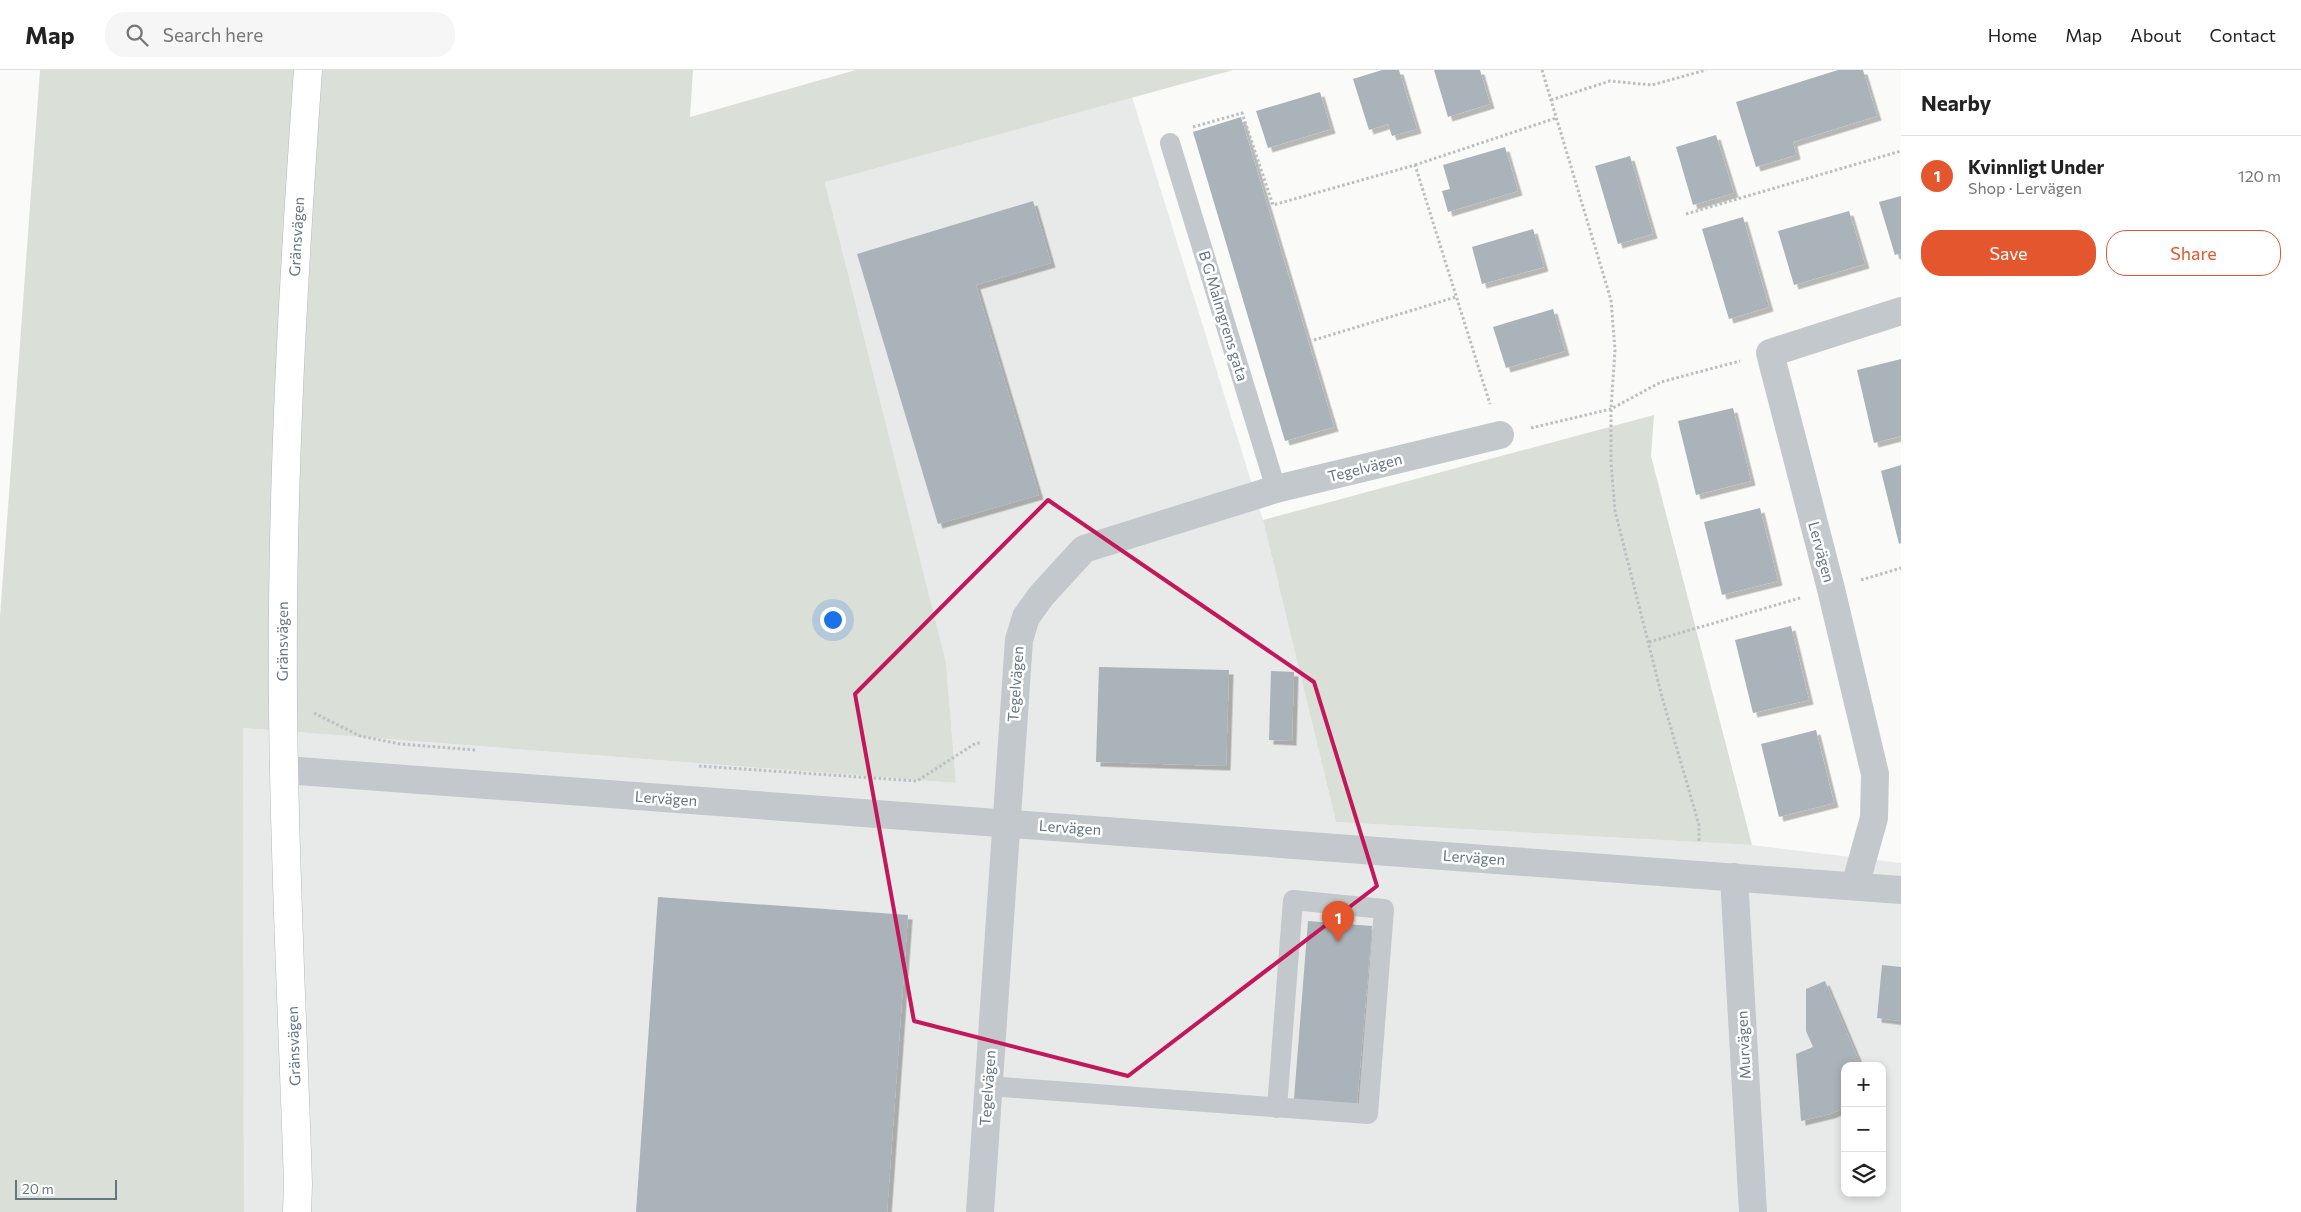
<!DOCTYPE html>
<meta charset="utf-8">
<style>
:root{--surface:#fff;--page:#f6f6f6;--text:#222;--muted:#767676;--line:#e0e0e0;--accent:#e4572e}
body{margin:0;font-family:Commissioner,sans-serif;background:var(--page);color:var(--text)}
.controls{position:absolute;right:15px;bottom:15px;display:grid;overflow:hidden;border-radius:10px;box-shadow:0 2px 8px #0003}
.controls button{width:45px;height:45px;display:grid;place-items:center;padding:0;border:0;border-bottom:1px solid var(--line);background:var(--surface);color:var(--text);font:25px sans-serif}
.scale{position:absolute;left:15px;bottom:12px;width:102px;box-sizing:border-box;padding-left:5px;border:2px solid #657683;border-top:0;font-size:14px;line-height:18px;white-space:nowrap;color:#657683;-webkit-text-stroke:4px #fff;paint-order:stroke}
.you{position:absolute;left:832px;top:549px;width:18px;height:18px;margin:-12px;border:4px solid #fff;border-radius:50%;background:#1a73e8;box-shadow:0 0 0 8px #1a73e833}
.badge{display:grid;place-items:center;width:32px;height:32px;border-radius:50%;background:var(--accent);color:#fff;font-size:16px;font-weight:700}
.pin{position:absolute;translate:-50% -41px;filter:drop-shadow(0 1px 2px #0008)}
.pin::after{content:'';position:absolute;top:26px;width:18px;height:15px;background:inherit;clip-path:polygon(0 0,100% 0,50% 100%)}
.list{margin:0;padding:0;list-style:none}
h2{display:flex;justify-content:space-between;align-items:center;height:65px;margin:0;padding:0 20px;font-size:21px}
h2 small{font-size:16px;font-weight:400;color:var(--muted)}
.list li{display:grid;grid-template-columns:32px 1fr auto;gap:15px;align-items:center;box-sizing:border-box;height:80px;padding:0 20px;border-top:1px solid var(--line)}
.list b{display:block;font-size:19px;white-space:nowrap}
.list p{margin:0;font-size:16px;white-space:nowrap;color:var(--muted)}
.list em{font-size:16px;font-style:normal;color:var(--muted)}
.actions{display:flex;gap:10px;padding:15px 20px}
.actions a{flex:1;padding:11px 0;border:1px solid var(--accent);border-radius:20px;text-align:center;font-size:18px;color:var(--accent)}
.actions .main{background:var(--accent);color:#fff}
.icon{flex:none;width:28px;height:28px;fill:none;stroke:currentColor;stroke-width:2;stroke-linecap:round;stroke-linejoin:round}
.map{position:relative;flex:none;width:1901px;height:1142px;overflow:hidden}
header{display:flex;align-items:center;gap:30px;box-sizing:border-box;height:70px;padding:0 25px;background:var(--surface);border-bottom:1px solid var(--line)}
header strong{font-size:24px}
nav{display:flex;gap:28px;margin-inline-start:auto;font-size:18px}
.search{width:350px;height:45px;background:var(--page);display:flex;align-items:center;gap:12px;box-sizing:border-box;padding:0 18px;border-radius:20px;color:var(--muted);font-size:19px}
main{display:flex}
aside{flex:1;background:var(--surface)}
.map>svg:first-child{display:block}
.built{fill:#e8e9e9;fill-rule:evenodd}
.green{fill:#dadfd7}
.building{fill:#aab3b9;filter:url(#shadow)}
.lines{fill:none;stroke-linecap:round;stroke-linejoin:round}
.secondary-casing{stroke:#b3babf;stroke-width:29}
.path{stroke:#bbbfc2;stroke-width:3;stroke-dasharray:2.5 2.5;stroke-linecap:butt}
.lane{stroke:#c3c8cc;stroke-width:20}
.street{stroke:#c3c8cc;stroke-width:28}
.secondary{stroke:#fff;stroke-width:28}
.marked{fill:none;stroke:#c2185b;stroke-width:4;stroke-linejoin:round}
.labels{text-anchor:middle;stroke-width:5;stroke-linejoin:round;paint-order:stroke}
.street-label{font-size:15px;fill:#657683;stroke:#fff}
</style>
<header>
<strong>Map</strong>
<div class="search"><svg class="icon" aria-label="search" viewBox="0 0 24 24"><circle cx="10" cy="10" r="6"/><path d="M15 15l6 6"/></svg>Search here</div>
<nav><a>Home</a><a>Map</a><a>About</a><a>Contact</a></nav>
</header>
<main>
<div class="map">
<svg width="1901" height="1142" viewBox="0 0 1901 1142">
<defs>
<filter id="shadow"><feDropShadow dx="4.5" dy="4.5" stdDeviation="0" flood-color="#0004"/></filter>
</defs>
<rect width="100%" height="100%" fill="#fafaf8"/>
<path class="built" d="M1132 27 1263 450 1336 752 1752 775 1901 793V1142H244L243 658 956 713 946 592 825 111ZM1845 996H1882V1123H1845Z"/>
<path class="green" d="M40 0H693L690 47 856 0H1233L825 112 946 592 956 713 243 658 244 1142H0V547Z
M1654 345 1651 386 1752 775 1336 752 1263 450Z"/>
<path class="building" d="M1382 0H1399L1417 59 1392 66 1388 54 1369 60 1353 9Z
M1434 0H1480L1490 34 1448 47Z
M1838 0H1863L1877 46 1793 72 1796 85 1756 97 1736 32Z
M1320 22 1331 59 1268 78 1256 41Z
M1241 47 1334 357 1285 371 1193 62Z
M1716 65 1734 123 1693 135 1676 77Z
M1505 77 1518 121 1448 142 1442 121 1450 119 1443 95Z
M1630 86 1653 164 1618 174 1595 96Z
M1901 126V183L1895 185 1879 132Z
M1033 131 1051 193 976 215 1039 425 938 454 857 184Z
M1849 141 1865 194 1794 215 1778 161Z
M1743 147 1769 237 1729 249 1702 159Z
M1533 159 1544 197 1482 214 1472 177Z
M1553 239 1565 281 1506 298 1493 257Z
M1901 289V366L1874 373 1857 300Z
M1733 338 1751 411 1696 425 1678 351Z
M1901 395V473L1899 474 1881 401Z
M1760 438 1778 511 1722 525 1704 452Z
M1791 556 1809 630 1753 643 1735 570Z
M1099 597 1229 600 1226 696 1096 692Z
M1271 601 1294 602 1292 671 1269 670Z
M1816 660 1834 733 1779 747 1761 674Z
M658 827 908 845 887 1142H636Z
M1308 851 1372 856 1357 1034 1294 1029Z
M1882 895 1901 897V951L1877 948Z
M1825 911 1861 996H1845V1038L1830 1044 1801 1051 1796 984 1813 977 1806 961V919Z"/>
<g class="lines">
<g class="secondary-casing">
<g id="secondary">
<path id="s1" d="M297 1142 298 1114C293 954 284 793 283 632 281 421 293 211 308 0"/>
</g>
</g>
<path class="path" d="M1542 0 1611 230 1615 280 1611 339V393L1615 441 1662 627 1699 755V773
M1551 30 1610 11 1652 15 1706 0
M1193 57 1242 43 1273 135 1415 95 1490 334
M1415 95 1556 48
M1686 144 1901 81
M1314 270 1456 227
M1531 358 1611 339 1661 312 1740 291
M1861 510 1901 498
M1649 572 1800 528
M314 643 360 666 400 674 476 680
M699 696 917 711 976 673H981"/>
<path class="lane" d="M1170 73 1276 419
M988 1016 1368 1044 1384 839 1293 830 1277 1038"/>
<path class="street" d="M285 700 1901 820
M1734 807 1753 1142
M1855 816 1874 748 1875 704 1831 519 1770 283 1901 241
M980 1142 1019 570 1026 547 1041 526 1084 479 1276 419 1500 365"/>
<use href="#secondary" class="secondary"/>
</g>
<path class="marked" d="M1048 430 1314 612 1377 816 1128 1006 914 951 855 624Z"/>
<g class="labels">
<g class="street-label">
<text dy="5" stroke="none"><textPath href="#s1" startOffset="976">Gränsvägen</textPath></text>
<text transform="translate(1223 246) rotate(73)" y="5">B G Malmgrens gata</text>
<text transform="translate(1365 398) rotate(-14)" y="5">Tegelvägen</text>
<text transform="translate(1821 482) rotate(75)" y="5">Lervägen</text>
<text dy="5" stroke="none"><textPath href="#s1" startOffset="571">Gränsvägen</textPath></text>
<text transform="translate(1016 614) rotate(-86)" y="5">Tegelvägen</text>
<text transform="translate(666 729) rotate(4)" y="5">Lervägen</text>
<text transform="translate(1070 758) rotate(4)" y="5">Lervägen</text>
<text transform="translate(1474 788) rotate(4)" y="5">Lervägen</text>
<text transform="translate(1744 975) rotate(-93)" y="5">Murvägen</text>
<text transform="translate(294 976) rotate(-92)" y="5">Gränsvägen</text>
<text transform="translate(988 1018) rotate(-86)" y="5">Tegelvägen</text>
</g>
</g>
</svg>
<div class="controls">
<button>+</button>
<button>−</button>
<button><svg class="icon" aria-label="layers" viewBox="0 0 24 24"><path d="M12 4l9 5-9 5-9-5zM3 14l9 5 9-5"/></svg></button>
</div>
<div class="scale">20 m</div>
<div class="you"></div>
<div class="pin badge" style="left:1338px;top:872px">1</div>
</div>
<aside>
<h2>Nearby<small></small></h2>
<ul class="list">
<li><span class="badge">1</span><div><b>Kvinnligt Under</b><p>Shop · Lervägen</p></div><em>120 m</em></li>
</ul>
<div class="actions"><a class="main">Save</a><a>Share</a></div>
</aside>
</main>
